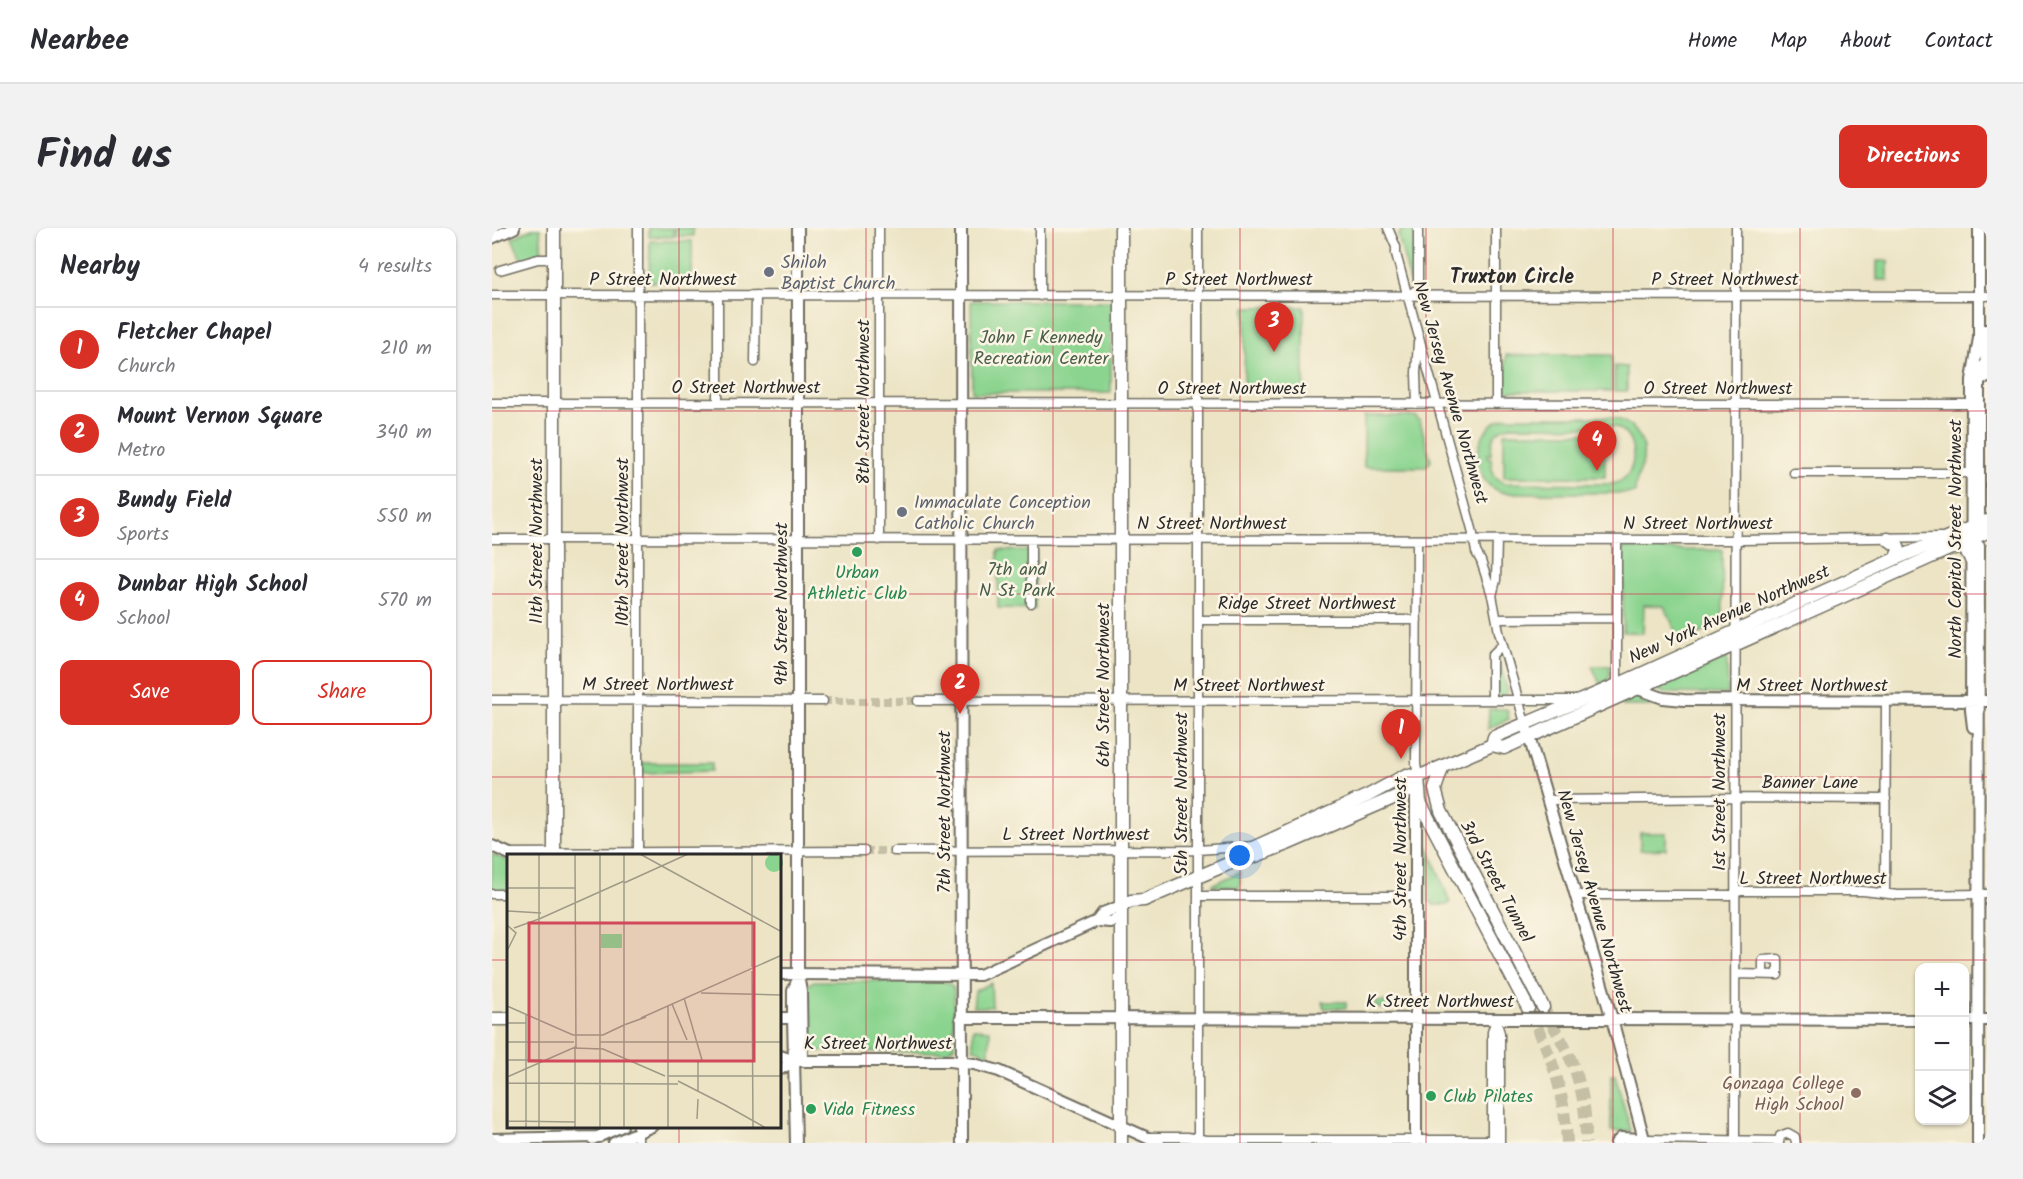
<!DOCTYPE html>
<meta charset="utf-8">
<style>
:root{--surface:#fff;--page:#f2f2f3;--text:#2b2b33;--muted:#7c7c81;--line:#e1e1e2;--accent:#d93025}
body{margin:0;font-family:Kalam,sans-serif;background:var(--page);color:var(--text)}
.controls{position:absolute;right:18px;bottom:18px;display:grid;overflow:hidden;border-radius:12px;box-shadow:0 2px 4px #0004}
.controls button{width:54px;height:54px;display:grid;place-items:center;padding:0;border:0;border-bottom:2px solid var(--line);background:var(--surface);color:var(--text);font:30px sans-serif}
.you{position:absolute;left:748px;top:628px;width:21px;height:21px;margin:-15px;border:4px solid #fff;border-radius:50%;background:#1a73e8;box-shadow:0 0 0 9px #1a73e833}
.badge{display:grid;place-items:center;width:39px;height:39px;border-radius:50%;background:var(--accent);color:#fff;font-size:20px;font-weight:700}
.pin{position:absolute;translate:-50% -50px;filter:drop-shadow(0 2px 3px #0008)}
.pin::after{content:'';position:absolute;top:32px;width:21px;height:18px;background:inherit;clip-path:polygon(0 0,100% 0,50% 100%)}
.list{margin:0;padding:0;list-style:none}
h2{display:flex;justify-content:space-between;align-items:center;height:78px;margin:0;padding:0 24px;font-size:26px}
h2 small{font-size:20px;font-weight:400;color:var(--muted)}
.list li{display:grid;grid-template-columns:39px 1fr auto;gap:18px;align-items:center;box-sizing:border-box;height:84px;padding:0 24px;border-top:2px solid var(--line)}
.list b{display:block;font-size:22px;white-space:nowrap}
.list p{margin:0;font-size:20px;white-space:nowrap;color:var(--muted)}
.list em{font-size:20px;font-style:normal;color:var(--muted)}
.actions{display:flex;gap:12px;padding:18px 24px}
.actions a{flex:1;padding:14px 0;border:2px solid var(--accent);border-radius:12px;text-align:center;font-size:21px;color:var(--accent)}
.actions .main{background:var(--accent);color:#fff}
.icon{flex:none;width:33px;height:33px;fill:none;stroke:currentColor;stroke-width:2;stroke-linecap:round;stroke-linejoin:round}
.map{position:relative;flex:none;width:1495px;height:915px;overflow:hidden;border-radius:12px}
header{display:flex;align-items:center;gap:36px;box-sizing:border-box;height:84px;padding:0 30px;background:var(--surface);border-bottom:2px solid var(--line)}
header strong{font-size:28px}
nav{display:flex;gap:33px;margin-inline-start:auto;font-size:21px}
.intro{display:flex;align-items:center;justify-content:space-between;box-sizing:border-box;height:144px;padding:0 36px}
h1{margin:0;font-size:42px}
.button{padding:15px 27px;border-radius:12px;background:var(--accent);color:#fff;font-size:21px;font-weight:700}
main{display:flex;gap:36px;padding:0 36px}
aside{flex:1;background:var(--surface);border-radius:12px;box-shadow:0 2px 4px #0004}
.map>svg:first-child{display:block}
.green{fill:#8bd48f;stroke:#5b805d;stroke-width:1.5;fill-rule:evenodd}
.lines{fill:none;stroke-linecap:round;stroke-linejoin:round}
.minor-tunnel{stroke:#c5bfa6;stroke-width:8;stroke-dasharray:8 4;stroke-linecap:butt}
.major-tunnel{stroke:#c5bfa6;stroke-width:10;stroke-dasharray:10 5;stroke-linecap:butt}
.highway-tunnel{stroke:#c5bfa6;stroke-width:12;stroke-dasharray:12 6;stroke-linecap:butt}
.minor-casing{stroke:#6f6c61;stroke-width:11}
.major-casing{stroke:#6f6c61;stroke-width:14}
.highway-casing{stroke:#6f6c61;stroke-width:15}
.minor{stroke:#fff;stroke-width:8}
.major{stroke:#fff;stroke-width:10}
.highway{stroke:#fff;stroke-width:12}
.major-bridge-casing{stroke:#6f6c61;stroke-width:14;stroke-linecap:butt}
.major-bridge{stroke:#fff;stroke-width:10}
.grid{fill:none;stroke:#d1495b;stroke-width:1.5;stroke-opacity:0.55}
.worship-dot{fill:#6b7280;stroke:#fcf5e5;stroke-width:2}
.leisure-dot{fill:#2e9e5b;stroke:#fcf5e5;stroke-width:2}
.education-dot{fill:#8d6e63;stroke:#fcf5e5;stroke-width:2}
.labels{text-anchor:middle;stroke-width:5;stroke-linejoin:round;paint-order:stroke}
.worship-label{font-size:18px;fill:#5b616d;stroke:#fcf5e5;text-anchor:start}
.street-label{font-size:18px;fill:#2b2b2b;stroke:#fcf5e5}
.park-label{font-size:18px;fill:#485e49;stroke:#fcf5e5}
.leisure-label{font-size:18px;fill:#27864d;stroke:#fcf5e5;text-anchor:start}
.education-label{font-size:18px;fill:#785e54;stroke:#fcf5e5;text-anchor:end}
.neighbourhood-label{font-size:20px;font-weight:bold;fill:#2b2b2b;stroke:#fcf5e5}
.inset-road{fill:none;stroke:#9f9a87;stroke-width:1.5}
.view{fill:#d1495b;fill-opacity:0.15;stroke:#d1495b;stroke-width:3}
.inset-edge{fill:none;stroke:#2b2b2b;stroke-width:3}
</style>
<header>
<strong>Nearbee</strong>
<nav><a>Home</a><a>Map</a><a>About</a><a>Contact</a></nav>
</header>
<div class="intro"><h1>Find us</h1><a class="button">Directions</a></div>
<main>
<aside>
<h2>Nearby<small>4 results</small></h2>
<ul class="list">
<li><span class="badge">1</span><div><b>Fletcher Chapel</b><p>Church</p></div><em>210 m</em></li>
<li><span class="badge">2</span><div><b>Mount Vernon Square</b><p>Metro</p></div><em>340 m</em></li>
<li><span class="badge">3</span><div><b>Bundy Field</b><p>Sports</p></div><em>550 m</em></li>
<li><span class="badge">4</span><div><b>Dunbar High School</b><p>School</p></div><em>570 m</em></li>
</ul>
<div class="actions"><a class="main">Save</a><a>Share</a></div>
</aside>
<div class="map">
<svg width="1495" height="915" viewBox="0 0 1495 915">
<rect width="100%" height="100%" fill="#fcf5e5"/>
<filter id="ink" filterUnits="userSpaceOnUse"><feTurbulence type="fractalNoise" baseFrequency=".0167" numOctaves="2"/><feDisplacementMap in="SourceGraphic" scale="12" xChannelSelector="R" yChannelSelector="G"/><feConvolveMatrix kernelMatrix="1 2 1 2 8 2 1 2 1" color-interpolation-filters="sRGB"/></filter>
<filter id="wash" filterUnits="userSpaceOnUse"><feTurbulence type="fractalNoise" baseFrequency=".008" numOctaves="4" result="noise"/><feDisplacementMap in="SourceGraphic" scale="24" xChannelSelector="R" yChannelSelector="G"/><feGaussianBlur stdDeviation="1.35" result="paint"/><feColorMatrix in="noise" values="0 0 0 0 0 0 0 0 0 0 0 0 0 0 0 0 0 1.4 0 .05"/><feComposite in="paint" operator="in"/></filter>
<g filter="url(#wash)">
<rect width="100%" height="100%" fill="#ece4c5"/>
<path class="green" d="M42 0H48L50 28 30 33 20 10Z
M157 0H181V9H157Z
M183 0H201V8H183Z
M912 0H922V57L919 58 906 7Z
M158 13H200V54H157Z
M1385 33H1396V52H1385Z
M479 73H619V165H480Z
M753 79H812V163H752Z
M1014 127H1120V163H1014Z
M1123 138 1135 139V163H1123Z
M872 188H923L928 193 939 233 933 239H872Z
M1014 189H1116C1139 191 1154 209 1151 232 1149 246 1143 249 1143 265H1015C976 261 977 198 1014 189ZM1019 198 1124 199C1147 209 1148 251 1120 256L1012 255 1001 247 999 230H995V226L999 227C999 211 1001 201 1019 198Z
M1012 205H1113V249H1012Z
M1131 320H1166L1169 322H1230L1231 395 1189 414 1172 378 1152 377 1151 405 1131 404Z
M506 322 544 323 543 381 506 380Z
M1005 426 1016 464 1011 468H1004L1002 427Z
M1235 429 1236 466 1173 465 1162 461Z
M1100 438H1118L1117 451 1108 456Z
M1148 466 1165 475 1166 478H1131V474Z
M997 481H1015L1017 491 996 501Z
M150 535H220V543L150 545Z
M1148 605H1174V621L1148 622Z
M936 618 958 674 955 677H941V674H936Z
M0 626 16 633V662H0Z
M748 644V659L721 658V656Z
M322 753H452L458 756 462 761V818L454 824 318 823 314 819 312 765 317 756Z
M499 755 500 779H481L483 763Z
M830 774H854V780H832Z
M883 774H910V780H883Z
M481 801 498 802 497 825 495 826 481 820Z
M1119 847H1123L1139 903H1119Z"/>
</g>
<g filter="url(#ink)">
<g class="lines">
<path class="minor-tunnel" d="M331 473H426
M372 623H402"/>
<path class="major-tunnel" d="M1494 286V318"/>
<path class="highway-tunnel" d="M1051 779C1064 803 1080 828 1087 855 1093 874 1094 895 1094 915
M1037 783C1060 827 1073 866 1075 915"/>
<g class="minor-casing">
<path id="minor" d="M706 0V915
M896 0 904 19V26L980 301 984 324 989 333 1000 367 1007 404 1033 495
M8 42 46 31H62
M0 67 1495 68
M548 68V0
M916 68 926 60V0
M263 134 264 67
M0 175 1480 176
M226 175V67
M925 176 924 145 926 114
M1004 176V0
M1302 245H1480
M0 311 1251 312 1448 309
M387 312V0
M539 312V375
M925 312 924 536 926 549
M1125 312V457
M1000 368 1004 352 1005 312
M1005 391 1125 390
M706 392H925
M0 472 331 473
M1000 472V427L1007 420
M426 473 1085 472
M1057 572 1243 570 1394 571
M402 623 706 622 762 618
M15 625 372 623
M146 627V0
M1393 665 1394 473
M0 666H16
M1084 667H1237L1249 663H1371L1406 667 1495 666
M706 668H924
M1244 746 1286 747V731L1271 732V746
M1004 792 1008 805V915
M146 898V915
M657 909H695L715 912H1008
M1152 911 1286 913
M1000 915V804L1004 791
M1243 915 1244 0
M1287 915 1288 908 1296 905 1303 909 1304 915"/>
</g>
<g class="major-casing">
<path id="major" d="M306 0V747L309 763 310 833
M469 0 470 915
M1487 0V114
M0 10 22 0
M1487 139V289
M1494 150V102
M1146 461 1171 470 1192 472 1495 473
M1033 495 1120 791 1152 911 1129 910 1124 915
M1481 499 1479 482 1480 152 1487 110
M0 618 20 627
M605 693 618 694 629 689
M288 746 488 747 605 693 611 685 629 678
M288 790H301
M469 790 1021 791
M1097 791 1428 792
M1472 792H1495
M288 828 303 833H458L482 836 507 843 667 915
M288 841 303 833
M0 911 107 909
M101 911 130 898
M122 915 160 898
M304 915 301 790V763L306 751
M924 915V568
M1486 915 1487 318"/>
</g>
<g class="highway-casing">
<path id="highway" d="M62 0V627
M1396 311 1406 318 1407 323 1403 331
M1462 320 1470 319C1475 323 1477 326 1479 332
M1000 517 1002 509 1125 457 1403 331 1495 293
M950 540 943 561 949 583 1051 779
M926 549 928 574 932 582 1036 780
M748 629 750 625 765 618 877 567 914 547 926 549
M629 678 639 673 652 672 745 632H753L795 616 915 564 926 549 1000 517 1012 520 1495 304
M0 791H16
M629 915V0"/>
</g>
<use href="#minor" class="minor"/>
<use href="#major" class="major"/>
<use href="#highway" class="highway"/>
<g class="major-bridge-casing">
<path id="major-bridge" d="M1021 791H1097"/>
</g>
<use href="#major-bridge" class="major-bridge"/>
</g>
</g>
<path class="grid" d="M187 0V627M374 0V915M561 0V915M748 0V915M934 0V915M1121 0V915M1308 0V915M0 183H1495M0 366H1495M0 549H1495M0 732H16M288 732H1495M187 898V915"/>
<g class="worship-dot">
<circle cx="277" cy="44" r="6"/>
<circle cx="410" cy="284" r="6"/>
</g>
<g class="leisure-dot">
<circle cx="365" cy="324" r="6"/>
<circle cx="939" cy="868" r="6"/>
<circle cx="319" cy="881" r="6"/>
</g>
<circle class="education-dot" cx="1364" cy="865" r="6"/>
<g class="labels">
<g class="worship-label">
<text x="289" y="40">Shiloh<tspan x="289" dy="21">Baptist Church</tspan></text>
<text x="422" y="280">Immaculate Conception<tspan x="422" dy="21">Catholic Church</tspan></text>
</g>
<g class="street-label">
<text x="171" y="57">P Street Northwest</text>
<text x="747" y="57">P Street Northwest</text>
<text x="1233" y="57">P Street Northwest</text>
<text x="254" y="165">O Street Northwest</text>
<text x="740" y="166">O Street Northwest</text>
<text x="1226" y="166">O Street Northwest</text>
<text transform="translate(959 164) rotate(74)" y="6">New Jersey Avenue Northwest</text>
<text transform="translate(371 174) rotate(-90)" y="6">8th Street Northwest</text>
<text x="720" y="301">N Street Northwest</text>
<text x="1206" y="301">N Street Northwest</text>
<text transform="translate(1463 311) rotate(-90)" y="6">North Capitol Street Northwest</text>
<text transform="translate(44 313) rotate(-90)" y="6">11th Street Northwest</text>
<text transform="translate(130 314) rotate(-90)" y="6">10th Street Northwest</text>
<text x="815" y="381">Ridge Street Northwest</text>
<text transform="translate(289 376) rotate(-90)" y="6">9th Street Northwest</text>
<text transform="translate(1237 386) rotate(-24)" y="6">New York Avenue Northwest</text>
<text x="166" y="462">M Street Northwest</text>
<text transform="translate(611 457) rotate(-90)" y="6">6th Street Northwest</text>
<text x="757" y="463">M Street Northwest</text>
<text x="1320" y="463">M Street Northwest</text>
<text x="1318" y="560">Banner Lane</text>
<text transform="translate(1227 564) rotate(-90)" y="6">1st Street Northwest</text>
<text transform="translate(689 566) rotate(-90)" y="6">5th Street Northwest</text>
<text transform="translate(452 584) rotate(-90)" y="6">7th Street Northwest</text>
<text x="584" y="612">L Street Northwest</text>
<text transform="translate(908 631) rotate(-90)" y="6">4th Street Northwest</text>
<text x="1321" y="656">L Street Northwest</text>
<text transform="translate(1005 653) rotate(62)" y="6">3rd Street Tunnel</text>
<text transform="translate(1103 673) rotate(74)" y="6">New Jersey Avenue Northwest</text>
<text x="948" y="779">K Street Northwest</text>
<text x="386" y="821">K Street Northwest</text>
</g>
<g class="park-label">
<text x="549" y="115">John F Kennedy<tspan x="549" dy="21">Recreation Center</tspan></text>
<text x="525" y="347">7th and<tspan x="525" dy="21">N St Park</tspan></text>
</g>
<g class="leisure-label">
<text x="365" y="350" text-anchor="middle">Urban<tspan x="365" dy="21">Athletic Club</tspan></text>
<text x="951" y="874">Club Pilates</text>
<text x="331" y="887">Vida Fitness</text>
</g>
<g class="education-label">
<text x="1352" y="861">Gonzaga College<tspan x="1352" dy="21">High School</tspan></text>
</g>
<g class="neighbourhood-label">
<text x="1020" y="55">Truxton Circle</text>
</g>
</g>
<g transform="translate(15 626)">
<rect width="274" height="274" fill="#ece4c5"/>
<path d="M258 9a9 9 0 1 1 18 0a9 9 0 1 1-18 0ZM94 80H115V94H94Z" fill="#8bd48f"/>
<path class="inset-road" d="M68 0 69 194M93 0V274M133 0 275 78M117 29 181 0M0 34H68M0 57 34 59M0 71 9 79 1 95M7 74 32 65V0M0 90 1 274M245 113V0M245 117 246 274M194 139 275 141M177 144 195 206 191 207V238M165 150 180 186M0 152 66 181H96L117 171M134 164 275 101M0 169H19M117 171 139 163M0 188H32V65L117 27M93 188H275M68 192V274M0 206H35M161 222H275M0 223 66 194 96 195 158 222M171 227 220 252M0 229 171 230M218 251 259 274M190 265 191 245M0 267 68 268M19 274V161M32 274V188H67M117 274V0M161 274V152"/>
<path class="view" d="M22 69H247V207H22Z"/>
<rect width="274" height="274" class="inset-edge"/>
</g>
</svg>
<div class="controls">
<button>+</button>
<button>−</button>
<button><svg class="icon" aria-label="layers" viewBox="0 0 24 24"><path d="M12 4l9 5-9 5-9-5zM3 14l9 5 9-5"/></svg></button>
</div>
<div class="you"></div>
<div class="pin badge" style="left:909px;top:531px">1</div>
<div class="pin badge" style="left:468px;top:486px">2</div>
<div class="pin badge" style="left:782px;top:124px">3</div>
<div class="pin badge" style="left:1105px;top:243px">4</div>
</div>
</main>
